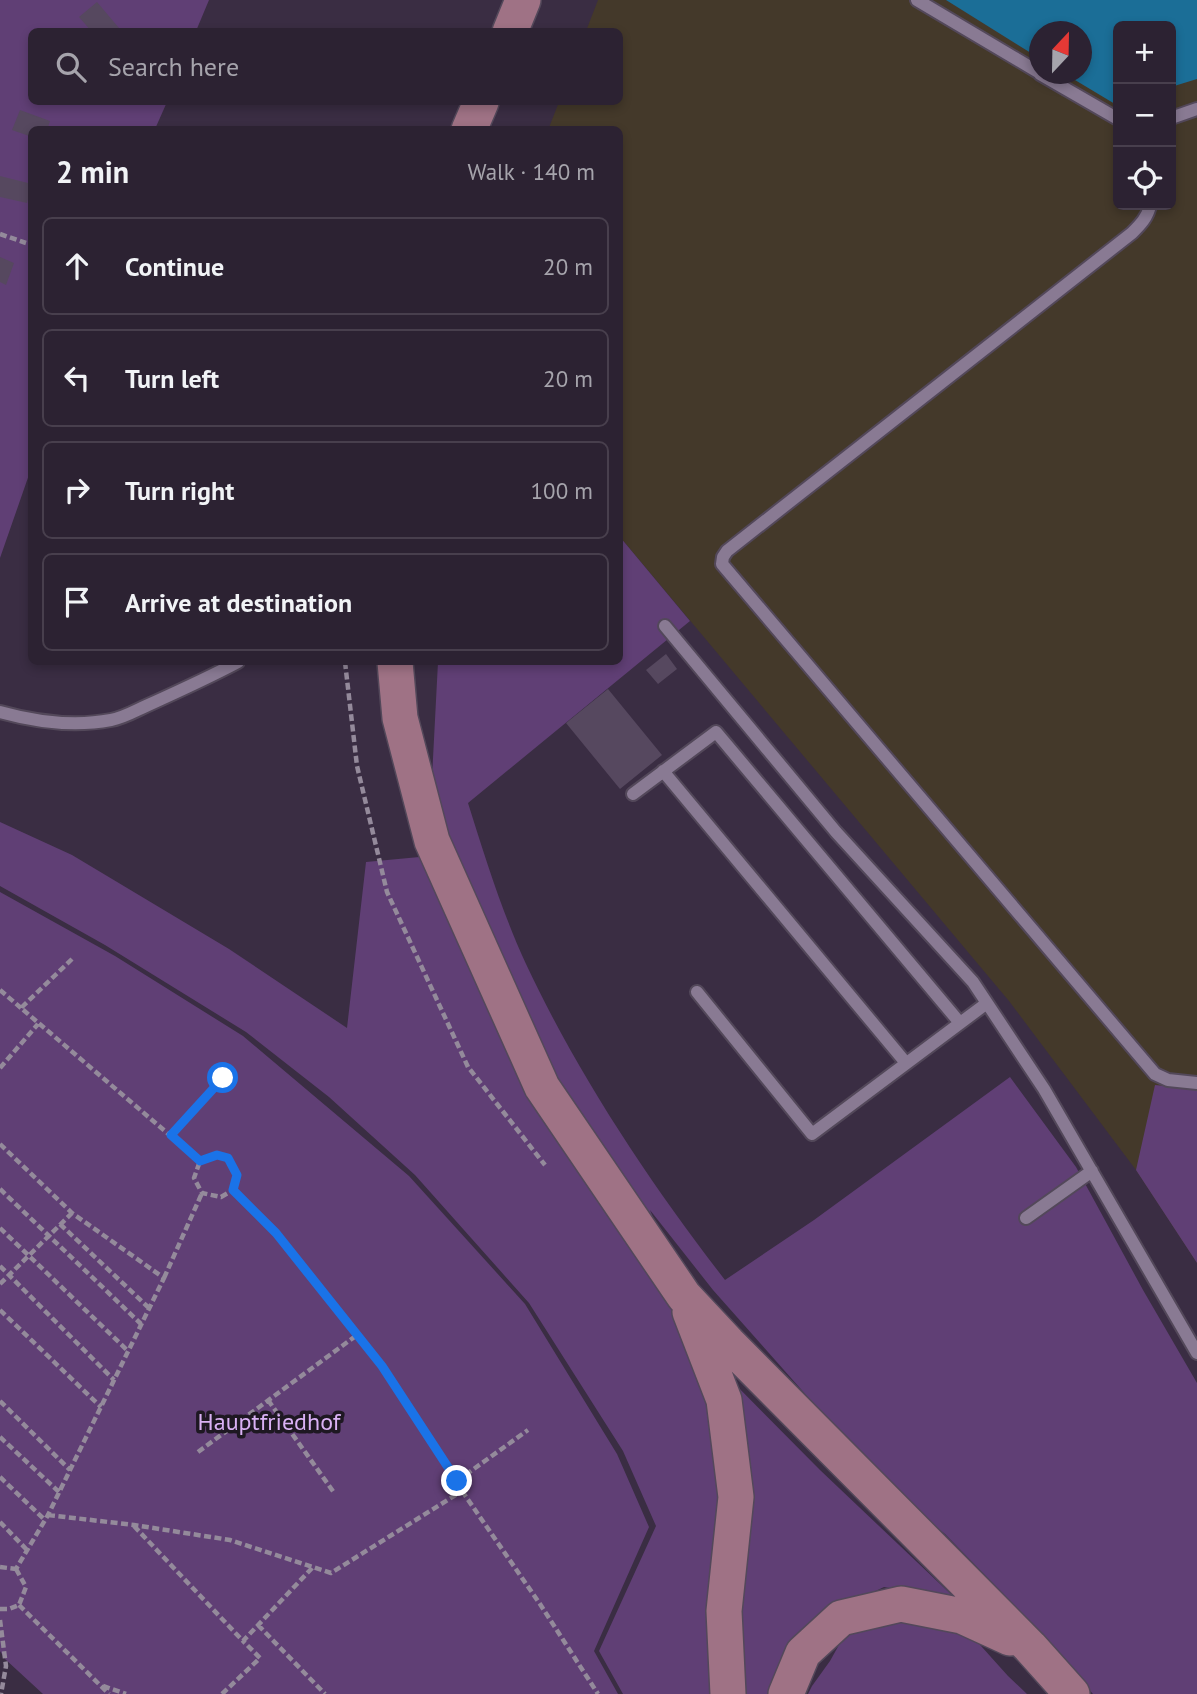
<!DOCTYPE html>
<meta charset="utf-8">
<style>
:root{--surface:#2c2232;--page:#342a3a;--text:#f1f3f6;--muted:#a6a4ac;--line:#483f4d}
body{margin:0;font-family:"PT Sans",sans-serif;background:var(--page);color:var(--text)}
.controls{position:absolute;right:21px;top:21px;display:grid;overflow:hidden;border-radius:10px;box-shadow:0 4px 10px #0003}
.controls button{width:63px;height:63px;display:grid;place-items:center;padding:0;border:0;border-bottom:2px solid var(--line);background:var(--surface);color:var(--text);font:35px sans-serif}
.compass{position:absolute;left:1029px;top:21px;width:63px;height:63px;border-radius:50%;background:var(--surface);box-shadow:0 4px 10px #0003;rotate:22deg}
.stop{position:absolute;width:21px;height:21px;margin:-16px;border:5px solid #1a73e8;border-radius:50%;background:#fff}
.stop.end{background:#1a73e8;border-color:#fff;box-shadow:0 2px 7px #0008}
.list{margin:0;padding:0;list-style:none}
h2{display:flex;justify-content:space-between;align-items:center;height:91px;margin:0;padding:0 28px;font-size:30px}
h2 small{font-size:23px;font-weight:400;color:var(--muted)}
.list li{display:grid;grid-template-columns:46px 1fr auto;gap:21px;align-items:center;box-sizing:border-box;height:98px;margin:0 14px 14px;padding:0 14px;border:2px solid var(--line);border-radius:10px}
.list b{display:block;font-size:26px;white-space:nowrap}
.list em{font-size:23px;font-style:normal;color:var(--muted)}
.icon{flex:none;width:38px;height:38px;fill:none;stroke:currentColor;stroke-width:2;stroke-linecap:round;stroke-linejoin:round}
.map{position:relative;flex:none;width:1197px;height:1694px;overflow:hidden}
.search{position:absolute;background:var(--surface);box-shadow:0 4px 10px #0003;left:28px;top:28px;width:595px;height:77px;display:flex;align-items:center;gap:18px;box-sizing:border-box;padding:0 24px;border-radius:10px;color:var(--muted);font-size:26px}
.panel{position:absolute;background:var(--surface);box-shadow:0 4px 10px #0003;left:28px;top:126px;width:595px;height:539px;border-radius:10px}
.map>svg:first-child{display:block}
.industrial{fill:#44392a;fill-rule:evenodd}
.green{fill:#603f75}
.water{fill:#1b6e97}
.building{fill:#56485f}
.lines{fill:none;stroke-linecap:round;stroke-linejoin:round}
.lane-casing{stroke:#53485a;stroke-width:16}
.secondary-casing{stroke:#53485a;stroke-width:38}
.path{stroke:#948a9b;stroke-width:4.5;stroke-dasharray:7 3.5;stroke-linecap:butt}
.lane{stroke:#897a93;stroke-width:12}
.secondary{stroke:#9f7285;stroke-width:35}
.route{stroke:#1a73e8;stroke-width:9}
.labels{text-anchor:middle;stroke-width:7;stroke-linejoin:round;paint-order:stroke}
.park-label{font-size:24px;fill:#dab1f5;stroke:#1e1822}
</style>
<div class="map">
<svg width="1197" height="1694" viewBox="0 0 1197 1694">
<rect width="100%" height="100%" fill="#3a2d43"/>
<path class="industrial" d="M598 0H1197V1263L1136 1170 1009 1001 620 537V130H548L559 102H620V32L586 31ZM1118 26H1171V205H1118ZM1040 32H1082V74H1040Z"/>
<path class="green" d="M0 0H209L196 31 32 32V102H167L155 129 32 130 31 469 0 558Z
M620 537 690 621 468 803C485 857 502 912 526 964 578 1075 650 1183 725 1280L814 1220 1010 1077 1076 1167 1143 1290 1197 1383V1694H1093L1011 1602 945 1534 892 1492 713 1290 650 1210 692 1315 724 1373 820 1470 957 1600 884 1587 821 1617 780 1694H623L599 1651 656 1526 623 1451 529 1303 415 1175 329 1097 246 1032 105 945 0 886V822L72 855 229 949 347 1028 366 862 441 855 431 797 438 662H620Z
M0 892 115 956 243 1036 409 1176 525 1304 617 1454 649 1527 594 1651 618 1694H43L5 1659 0 1651Z
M1155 1085 1197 1089V1263L1136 1170Z
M902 1616 964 1627 1008 1676 1027 1694H808L812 1686 830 1661 845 1634Z"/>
<path class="water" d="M946 0H1197V79L1171 87V26H1118V103L1115 104 1065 74H1082V32H1040L1039 58Z"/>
<path class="building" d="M97 2 119 28 115 32H92L79 17Z
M20 110 50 121 47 130H32V137L12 130Z
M0 176 32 184 27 203 0 197Z
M0 257 14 263 6 285 0 282Z
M666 654 677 669 658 684 646 670Z
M608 689 662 755 620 789 566 723Z"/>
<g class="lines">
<g class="lane-casing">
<path id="lane" d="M917 0 1040 73
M1040 74 1118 119
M1171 118 1197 109
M1150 205C1148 217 1140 225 1132 233L727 551 723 557 722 564 1155 1074 1168 1080 1197 1083
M665 626 836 832 973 982 1044 1089 1197 1353
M0 712C36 722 74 727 111 720 123 718 135 711 146 706 177 692 208 678 238 662
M663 771 906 1063
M633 794 716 732 960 1023
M697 992 812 1134 987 1003
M1026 1218 1092 1171"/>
</g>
<g class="secondary-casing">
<path id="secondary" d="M510 32 523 0
M469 130 481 102
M395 662 400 718 432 841 542 1087 684 1296 728 1343 1030 1647 1072 1694
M690 1312 724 1400 736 1497 724 1611 728 1694
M786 1694 803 1653 841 1618 901 1604 962 1616 1010 1638"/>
</g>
<path class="path" d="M0 234 26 243
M345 662 357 766 387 892 468 1067 545 1165
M72 959 21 1008 200 1161
M0 990 21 1008
M0 1068 38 1024
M171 1135 223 1078
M0 1144 72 1213 164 1278 48 1515 16 1569
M217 1155 228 1159 237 1175 233 1190 221 1197 202 1193 194 1178 200 1161Z
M0 1189 141 1324
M60 1224 149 1308
M0 1228 128 1351
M0 1266 114 1380
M164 1278 202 1193
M0 1284 72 1213
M0 1310 101 1407
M268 1400 335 1494
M0 1401 70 1470
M0 1437 59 1492
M198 1452 357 1335
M0 1477 45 1520
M457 1481 528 1430
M462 1491 540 1604 598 1694
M48 1515 134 1525 230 1540 331 1573 462 1491 457 1481 382 1366 276 1233 233 1190
M0 1522 27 1550
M134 1526 243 1641 313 1567
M0 1567 16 1569
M19 1605 109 1694
M0 1609H9L19 1605 26 1587 16 1569
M0 1620 6 1666 1 1694
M258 1625 325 1694
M103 1686 126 1694
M222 1694 260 1658 243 1641"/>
<use href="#lane" class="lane"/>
<use href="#secondary" class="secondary"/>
</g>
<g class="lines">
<path class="route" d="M223 1078 171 1135 200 1161 217 1155 228 1158 237 1175 233 1190 276 1233 382 1366 457 1481"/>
</g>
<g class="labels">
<g class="park-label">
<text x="269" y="1430">Hauptfriedhof</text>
</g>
</g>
</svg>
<div class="controls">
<button>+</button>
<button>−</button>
<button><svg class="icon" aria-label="locate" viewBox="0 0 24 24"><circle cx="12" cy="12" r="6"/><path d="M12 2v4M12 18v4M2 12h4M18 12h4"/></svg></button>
</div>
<svg class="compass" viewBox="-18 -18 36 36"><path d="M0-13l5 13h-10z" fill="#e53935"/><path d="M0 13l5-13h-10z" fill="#a6a4ac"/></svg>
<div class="stop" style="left:223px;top:1078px"></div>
<div class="stop end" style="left:457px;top:1481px"></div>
<div class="search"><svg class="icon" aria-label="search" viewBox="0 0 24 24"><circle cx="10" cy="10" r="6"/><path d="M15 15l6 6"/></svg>Search here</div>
<section class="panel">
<h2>2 min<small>Walk · 140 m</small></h2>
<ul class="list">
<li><svg class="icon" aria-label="ahead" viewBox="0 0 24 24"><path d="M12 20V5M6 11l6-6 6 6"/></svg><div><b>Continue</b></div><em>20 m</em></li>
<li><svg class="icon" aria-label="left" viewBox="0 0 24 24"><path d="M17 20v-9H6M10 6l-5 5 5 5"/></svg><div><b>Turn left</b></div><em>20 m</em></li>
<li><svg class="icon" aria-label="right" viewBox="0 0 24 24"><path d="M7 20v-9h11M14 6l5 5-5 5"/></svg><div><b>Turn right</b></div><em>100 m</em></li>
<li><svg class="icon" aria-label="arrive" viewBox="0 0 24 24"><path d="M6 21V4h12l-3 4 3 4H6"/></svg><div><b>Arrive at destination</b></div></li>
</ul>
</section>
</div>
